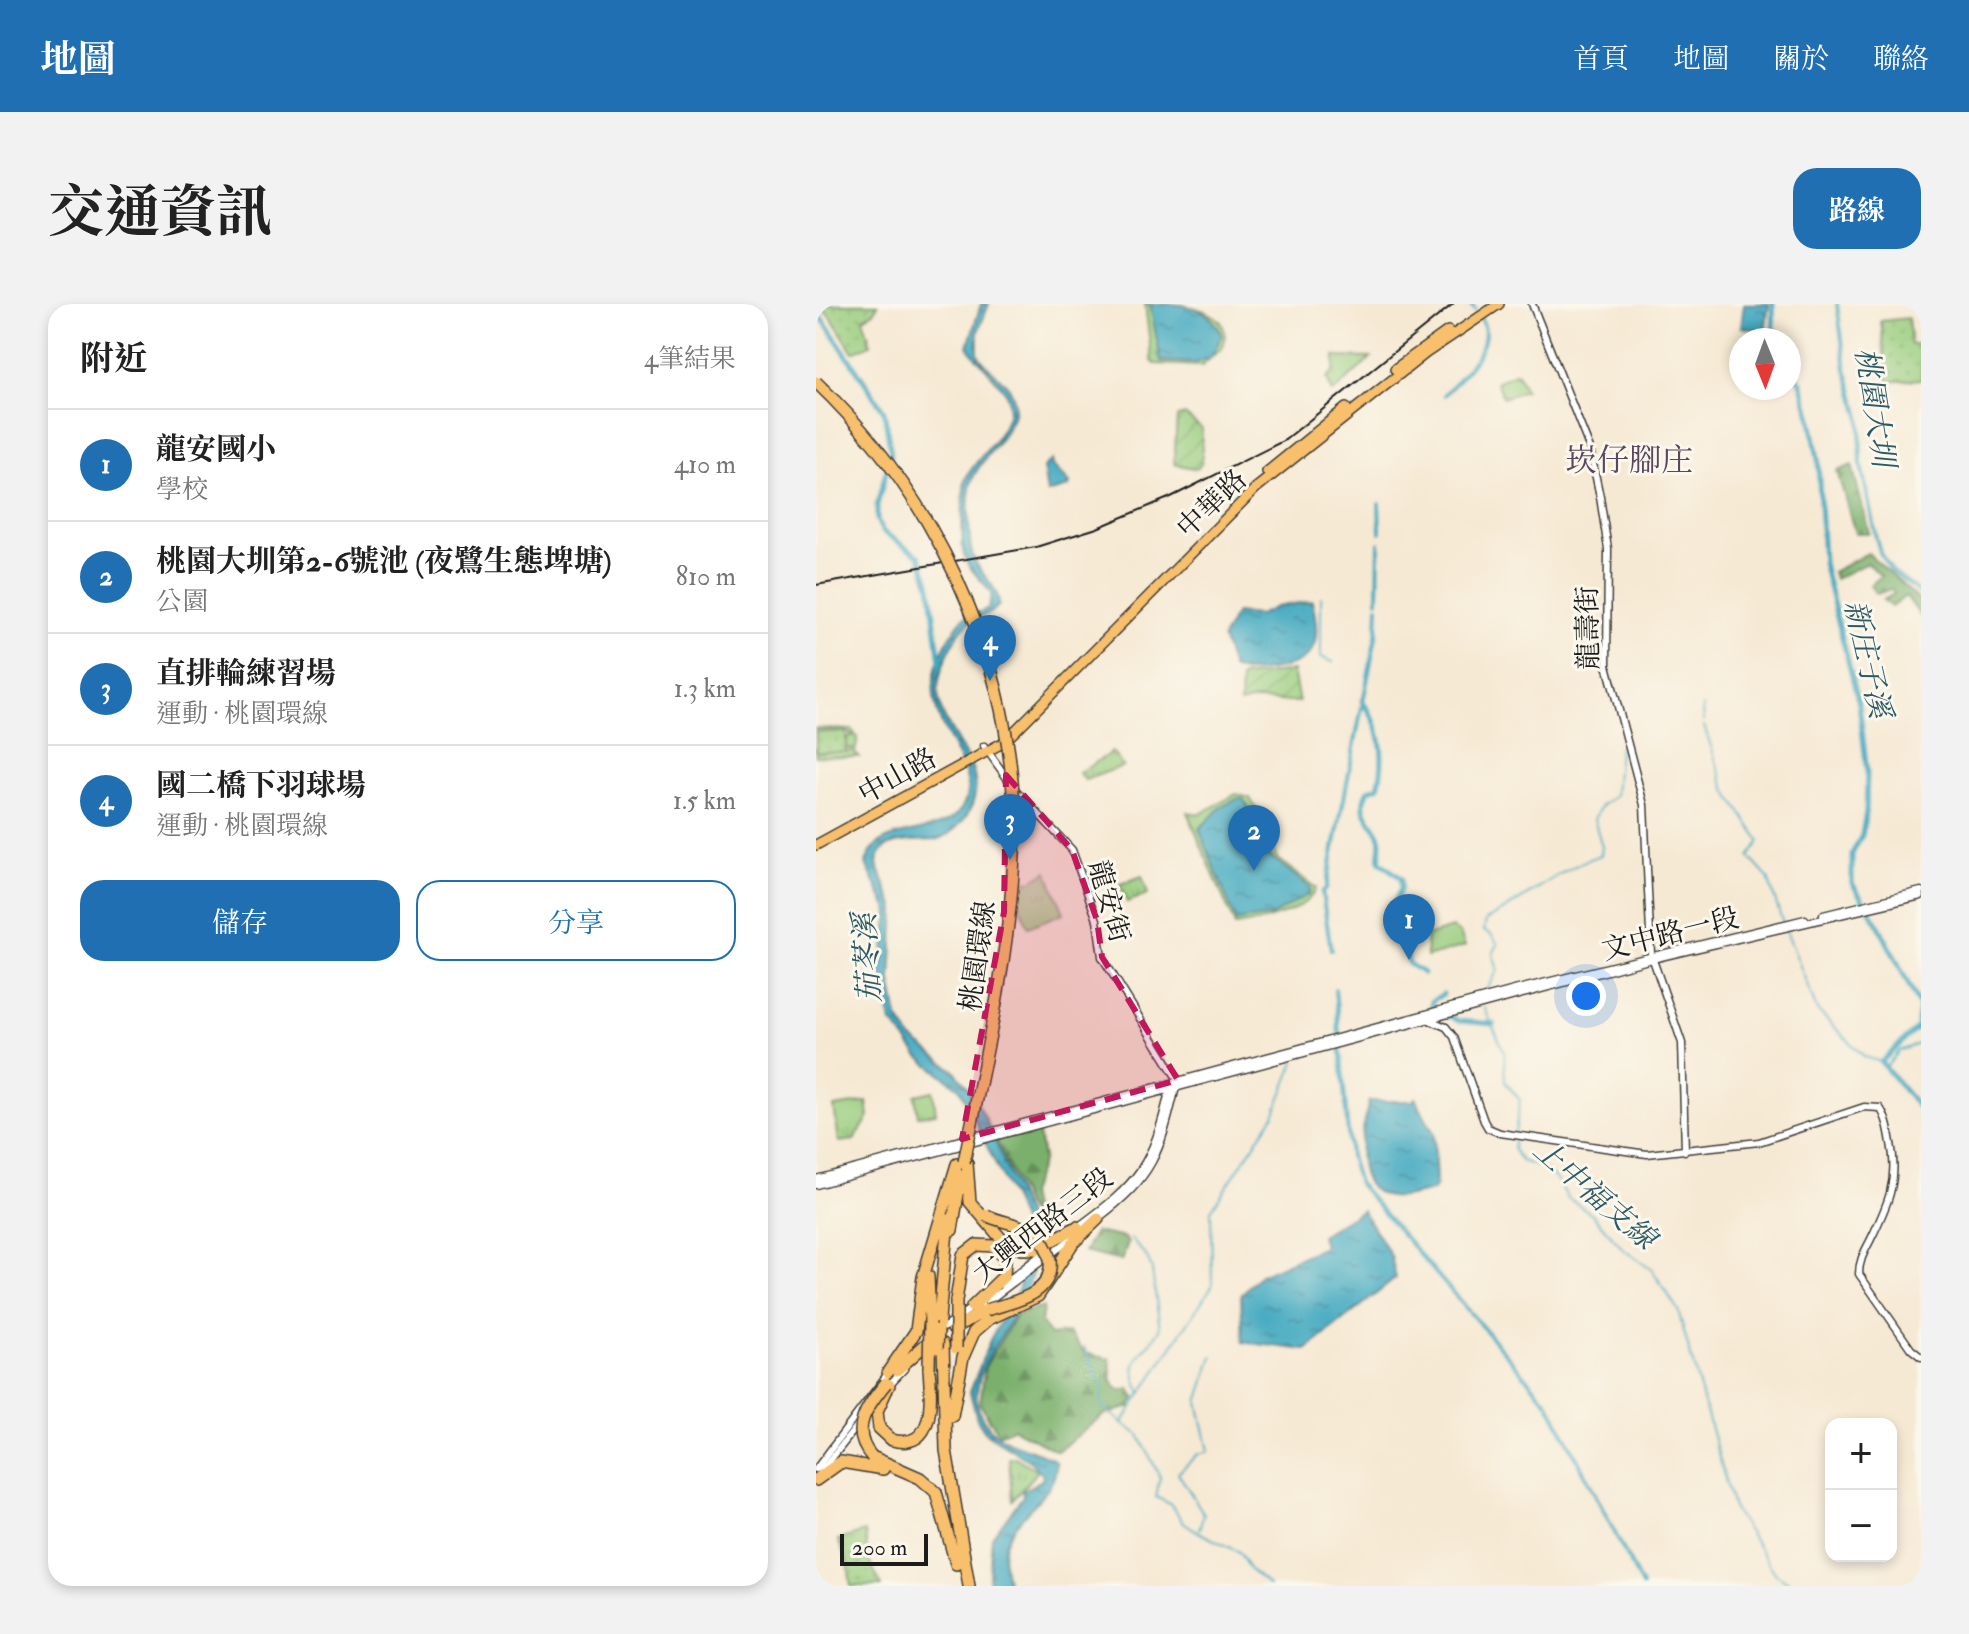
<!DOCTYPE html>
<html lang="zh-TW">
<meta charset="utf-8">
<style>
:root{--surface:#fff;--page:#f2f2f2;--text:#222;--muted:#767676;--line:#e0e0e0;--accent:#1f6fb2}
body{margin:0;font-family:"IM FELL Double Pica","Noto Serif TC",serif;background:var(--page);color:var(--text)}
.controls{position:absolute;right:24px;bottom:24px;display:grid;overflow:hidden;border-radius:16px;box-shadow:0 4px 12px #0003}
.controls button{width:72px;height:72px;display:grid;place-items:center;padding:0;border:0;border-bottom:2px solid var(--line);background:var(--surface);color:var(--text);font:40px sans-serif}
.compass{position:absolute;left:913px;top:24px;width:72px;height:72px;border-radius:50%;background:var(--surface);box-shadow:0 4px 12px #0003;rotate:179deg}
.scale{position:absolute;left:24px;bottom:20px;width:88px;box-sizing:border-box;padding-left:8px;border:4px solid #1c1c1c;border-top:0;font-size:22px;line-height:28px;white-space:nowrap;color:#1c1c1c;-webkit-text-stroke:6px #fbf7ec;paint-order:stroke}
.you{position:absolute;left:770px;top:692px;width:28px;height:28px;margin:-20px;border:6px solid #fff;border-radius:50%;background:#1a73e8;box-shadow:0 0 0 12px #1a73e833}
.badge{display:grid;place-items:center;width:52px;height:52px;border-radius:50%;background:var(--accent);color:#fff;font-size:26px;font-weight:700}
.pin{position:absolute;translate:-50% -66px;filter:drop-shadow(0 2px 4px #0008)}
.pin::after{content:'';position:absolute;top:42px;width:28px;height:24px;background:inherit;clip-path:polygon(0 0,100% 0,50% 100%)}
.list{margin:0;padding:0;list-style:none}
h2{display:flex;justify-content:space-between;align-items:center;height:104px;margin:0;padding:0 32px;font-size:34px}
h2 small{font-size:26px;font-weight:400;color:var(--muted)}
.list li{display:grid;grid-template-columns:52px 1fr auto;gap:24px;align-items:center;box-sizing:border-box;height:112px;padding:0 32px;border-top:2px solid var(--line)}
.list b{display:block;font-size:30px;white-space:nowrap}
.list p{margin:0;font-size:26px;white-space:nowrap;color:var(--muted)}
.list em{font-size:26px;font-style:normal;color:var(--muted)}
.actions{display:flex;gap:16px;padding:24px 32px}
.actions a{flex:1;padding:18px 0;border:2px solid var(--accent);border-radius:24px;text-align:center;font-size:28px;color:var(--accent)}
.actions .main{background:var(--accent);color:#fff}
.map{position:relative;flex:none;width:1105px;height:1282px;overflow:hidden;border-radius:24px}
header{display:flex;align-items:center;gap:48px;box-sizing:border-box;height:112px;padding:0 40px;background:var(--accent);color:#fff}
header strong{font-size:38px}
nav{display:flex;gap:44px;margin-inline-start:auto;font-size:28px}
.intro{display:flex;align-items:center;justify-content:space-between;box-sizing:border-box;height:192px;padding:0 48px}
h1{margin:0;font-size:56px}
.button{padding:20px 36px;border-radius:24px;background:var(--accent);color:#fff;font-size:28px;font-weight:700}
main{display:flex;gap:48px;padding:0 48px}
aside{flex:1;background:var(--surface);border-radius:24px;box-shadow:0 4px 12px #0003}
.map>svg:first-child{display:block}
.grass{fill:url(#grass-dots);stroke:#5a744c;stroke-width:2}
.forest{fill:url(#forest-firs);stroke:#4b6644;stroke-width:2}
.park{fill:url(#park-tufts);stroke:#5a744c;stroke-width:2}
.garden{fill:url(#garden-furrows);stroke:#5a744c;stroke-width:2}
.pitch{fill:#98cc7d;stroke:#5a744c;stroke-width:2}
.water{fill:url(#water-ripples);stroke:#2e626e;stroke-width:2}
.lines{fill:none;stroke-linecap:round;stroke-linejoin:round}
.stream{stroke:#40a8c0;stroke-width:2}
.canal{stroke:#40a8c0;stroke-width:4}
.river{stroke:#40a8c0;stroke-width:5}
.tertiary-casing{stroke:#3d3b37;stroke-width:9}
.primary-casing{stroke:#3d3b37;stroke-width:12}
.motorway-casing{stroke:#3d3b37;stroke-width:14}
.tertiary{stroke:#fff;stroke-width:6}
.primary{stroke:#f8bf6c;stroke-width:9}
.motorway{stroke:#f8bf6c;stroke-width:11}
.rail{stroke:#1c1c1c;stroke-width:2}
.motorway-bridge-casing{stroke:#3d3b37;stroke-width:14;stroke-linecap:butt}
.motorway-bridge{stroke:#f8bf6c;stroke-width:11}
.marked{fill:#c2185b;fill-opacity:0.2;stroke:#c2185b;stroke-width:6;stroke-dasharray:16 10;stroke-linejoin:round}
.labels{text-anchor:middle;stroke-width:6;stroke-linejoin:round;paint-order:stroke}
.street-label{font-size:28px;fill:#1c1c1c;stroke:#fbf7ec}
.water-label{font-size:30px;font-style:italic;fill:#2c5b66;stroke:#fbf7ec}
.quarter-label{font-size:32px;fill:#5a475d;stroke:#fbf7ec}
</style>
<header>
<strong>地圖</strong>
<nav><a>首頁</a><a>地圖</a><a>關於</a><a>聯絡</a></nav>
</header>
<div class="intro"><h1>交通資訊</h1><a class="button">路線</a></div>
<main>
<aside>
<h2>附近<small>4筆結果</small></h2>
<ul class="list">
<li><span class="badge">1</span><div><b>龍安國小</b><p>學校</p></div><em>410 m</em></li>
<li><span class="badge">2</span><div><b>桃園大圳第2-6號池 (夜鷺生態埤塘)</b><p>公園</p></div><em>810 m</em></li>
<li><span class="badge">3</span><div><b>直排輪練習場</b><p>運動 · 桃園環線</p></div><em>1.3 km</em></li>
<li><span class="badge">4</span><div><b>國二橋下羽球場</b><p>運動 · 桃園環線</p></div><em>1.5 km</em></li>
</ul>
<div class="actions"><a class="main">儲存</a><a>分享</a></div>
</aside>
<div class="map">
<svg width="1105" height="1282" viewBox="0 0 1105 1282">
<defs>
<pattern id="grass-dots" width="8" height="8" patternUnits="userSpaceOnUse" patternTransform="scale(2)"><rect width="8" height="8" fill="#98cc7d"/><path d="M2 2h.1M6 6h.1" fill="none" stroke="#82af6b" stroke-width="1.8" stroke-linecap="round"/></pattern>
<pattern id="forest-firs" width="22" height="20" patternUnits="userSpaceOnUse" patternTransform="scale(2)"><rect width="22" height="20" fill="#7ab06c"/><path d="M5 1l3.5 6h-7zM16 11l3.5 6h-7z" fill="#638e58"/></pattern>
<pattern id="park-tufts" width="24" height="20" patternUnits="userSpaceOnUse" patternTransform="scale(2)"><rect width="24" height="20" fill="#98cc7d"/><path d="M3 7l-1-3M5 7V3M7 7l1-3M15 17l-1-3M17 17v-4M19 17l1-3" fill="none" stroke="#82af6b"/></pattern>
<pattern id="garden-furrows" width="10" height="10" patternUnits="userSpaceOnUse" patternTransform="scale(2)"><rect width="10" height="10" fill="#98cc7d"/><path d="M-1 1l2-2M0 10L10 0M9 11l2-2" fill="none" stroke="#82af6b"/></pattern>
<pattern id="water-ripples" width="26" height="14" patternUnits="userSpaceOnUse" patternTransform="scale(2)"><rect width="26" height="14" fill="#40a8c0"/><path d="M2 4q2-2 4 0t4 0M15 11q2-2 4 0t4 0" fill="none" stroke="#35889b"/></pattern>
</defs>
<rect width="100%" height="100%" fill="#fbf7ec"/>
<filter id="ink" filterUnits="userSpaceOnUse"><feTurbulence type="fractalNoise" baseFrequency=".0125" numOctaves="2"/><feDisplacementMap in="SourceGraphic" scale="16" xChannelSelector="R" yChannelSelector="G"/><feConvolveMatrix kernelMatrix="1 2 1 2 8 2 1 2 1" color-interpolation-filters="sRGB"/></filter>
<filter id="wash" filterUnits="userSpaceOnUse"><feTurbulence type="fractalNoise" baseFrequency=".006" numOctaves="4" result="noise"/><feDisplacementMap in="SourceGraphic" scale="32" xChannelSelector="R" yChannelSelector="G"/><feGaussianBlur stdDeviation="1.8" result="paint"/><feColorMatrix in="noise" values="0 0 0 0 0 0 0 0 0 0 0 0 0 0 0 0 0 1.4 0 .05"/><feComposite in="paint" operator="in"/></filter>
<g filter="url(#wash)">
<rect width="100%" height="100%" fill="#f6e9d3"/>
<path class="grass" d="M2 0H62L58 8 47 14 55 40 37 48 15 13Z
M1092 14 1095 41 1105 40V75L1071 78 1065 17Z
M0 427 30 428V449L0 448Z
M49 1228 52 1255 66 1282H35L32 1260 22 1236Z"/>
<path class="forest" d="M1036 161 1053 229H1039L1021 167Z
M1052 249 1105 298V313L1090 292 1075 303 1067 296 1078 290 1076 285 1060 290 1054 281 1065 272 1051 259 1019 275 1016 268Z
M222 824 227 855 213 890 219 922 180 835Z
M279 928 309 934 312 939 305 957 268 948Z
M227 1003 225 1019 234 1031 253 1029 268 1048 294 1055 295 1075 303 1087 314 1085 319 1094 314 1103 288 1111 241 1147 197 1124 183 1130 164 1100 169 1063 201 1010Z"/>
<path class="park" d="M329 0C358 0 389 0 405 18 410 27 410 34 407 43L386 62 339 60 336 57Z
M519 52 521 53 555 54 517 89 511 75 518 67Z
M701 68 709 86 687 94 680 78Z
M296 448 307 462 269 476 263 469Z
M420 490 434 494 453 527 461 554 500 584C492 608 441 619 419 622L371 508 384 510Z
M231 567 248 609 212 623 199 589 201 571 205 576 216 577Z
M326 572 332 590 311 598 304 580Z
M117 787 120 809 102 812 99 791Z
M51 798 53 813 38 836 23 838 18 803Z
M199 1153 222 1167 196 1196 193 1154Z"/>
<path class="garden" d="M369 111 386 125V158L381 165 358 160 361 113Z
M477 367 483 398 439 396 424 400 425 373Z"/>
<path class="pitch" d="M0 424 36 426 42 434 39 449 43 453 0 452V448H35L37 445H31V433L38 432 30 428 0 427Z
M636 624 644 629 649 642 611 653 610 632Z"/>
<path class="water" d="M165 0H173L162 28V50C169 65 187 72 195 87 212 120 167 148 157 174 150 190 153 218 154 235 155 270 183 277 183 301 176 311 163 312 153 319 141 327 127 358 124 372 109 424 181 457 153 507 147 519 135 531 122 535 103 540 64 530 61 560L79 605 75 676 82 714 95 734 139 767 153 785 169 813 220 934C221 953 216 975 208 993 191 1032 131 1088 179 1129 196 1143 222 1145 240 1157 244 1190 195 1212 188 1244 185 1255 190 1270 192 1282H172L176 1233 207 1192 206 1187 226 1176 227 1171 215 1158 171 1130 161 1115 154 1088 174 1036 203 984 208 938 204 912 144 785 103 753 75 717 66 685V663L73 608 50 560C59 515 130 539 148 500 170 454 86 416 131 338 136 330 141 318 149 313 157 309 165 309 172 304L176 292C169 275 151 268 147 247 146 236 146 183 150 174 162 150 199 126 192 95 190 82 161 59 152 42Z
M334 0C369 0 391 0 406 30L396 53 379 59 345 57Z
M928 0H953L949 27 925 23Z
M236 156 237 162 254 179 253 183 231 189 227 164Z
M496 297C507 341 499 361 453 366 439 368 428 370 416 364L406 334 420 309 443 311 460 303Z
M421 495H427L440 515 454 552 494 583 493 590 455 612 420 617 383 525 405 503Z
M599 794 618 829 620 881 616 887C602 890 580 897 566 891 532 877 547 822 553 797H597Z
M546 906 575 952 580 974 490 1046 427 1038 425 991 444 971 508 943 505 931Z"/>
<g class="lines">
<path class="stream" d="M505 293V353L517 358
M887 402 888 417
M888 422 910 486 944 537 933 553 952 574 967 620
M970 626 1001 706 1049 753 1065 758
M667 692 682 666 677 650 682 640 675 630 668 627 670 616C710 596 742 565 785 551L786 543 778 515 785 502 799 492 803 443
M668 703 688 747 689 778 704 796 699 829
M1070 763 1083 747 1105 739
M698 835 697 845 705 857 727 864 740 875 752 894 775 909 808 946 836 966 862 1006 917 1204 959 1269 978 1282
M315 935 331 953 336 966 344 1025C329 1052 307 1054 325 1089
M268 1043 287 1084 285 1101 306 1119
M383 1225 388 1210 362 1169 382 1150 393 1147 382 1098 397 1052
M453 1282 433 1265 423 1248 382 1228 366 1217 356 1201 340 1193 344 1173 323 1131 306 1119 396 982 395 906 458 811 479 758"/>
<path class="canal" d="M654 0 659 6
M1021 0 1030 65 1044 112 1045 161 1060 234 1065 251 1076 267 1105 290
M628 91C644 73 681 40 665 15
M563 200 564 228
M562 296 563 239
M515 646 506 588 510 585 561 327 562 302
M519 685 534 852 542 879 733 1100 826 1282"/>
<path class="river" d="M957 0 958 36
M0 5 68 107 75 150 61 201V216L67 228 104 252 114 281 124 358
M973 61 985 79 994 109 1002 155 1007 259 1043 400 1051 468 1050 508 1046 531 1036 550V579L1061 618 1103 701 1102 723 1065 758 1105 807
M546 397C566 421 570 453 562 483L552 486C540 508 556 514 564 533 567 540 562 550 564 558L585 574V584L577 602 593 660 607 669
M627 690 616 697 615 703 643 717 678 720"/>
</g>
</g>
<g filter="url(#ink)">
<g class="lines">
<g class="tertiary-casing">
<path id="tertiary" d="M716 0 774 145 784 193 792 245 791 361 828 501 835 650 866 739 869 847
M168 442 198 484 256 546 281 616 286 653 362 776
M1007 611 1105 587
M611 715 630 723 638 733 668 817 672 824 684 829 831 850 943 838 1048 803 1064 804C1071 814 1073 827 1075 839 1083 877 1071 902 1055 935 1049 947 1043 956 1043 970L1095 1045 1105 1053
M0 875 702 685 989 615
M0 881 836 655 1105 592
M280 916C339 872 344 849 361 779
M259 925C324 878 336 862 354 784
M186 981 231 946
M162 1005 255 935
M122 1028 158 1002
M71 1083 88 1065
M0 1165 73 1068
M5 1168 45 1117"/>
</g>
<g class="primary-casing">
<path id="primary" d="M579 65 632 27
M451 168 530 104
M0 541 188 438 440 184 610 49 683 0"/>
</g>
<g class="motorway-casing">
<path id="motorway" d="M151 859 154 898 188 938 205 945H220L261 923
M136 926 145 872
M112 972 114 1018
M140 997 147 951 160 941 178 942 189 956 188 972 156 1003
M137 1025 170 1006
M122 1026 132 916
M127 1040 130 1146 153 1282
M81 1066 119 1032
M72 1068 100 1027 107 973 141 860
M73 1081 61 1107 63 1124 76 1136C121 1147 115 1092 113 1064
M136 1112 147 1053 158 1028 173 1015 222 992 257 939 282 915
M56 1153 104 1174 120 1188 140 1260
M0 1176 25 1158 67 1165"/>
</g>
<use href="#tertiary" class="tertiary"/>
<use href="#primary" class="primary"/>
<use href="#motorway" class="motorway"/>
<path class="rail" d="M0 281 220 243 281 224 355 193 469 136 637 0"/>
<g class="motorway-bridge-casing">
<path id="motorway-bridge" d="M0 78C132 204 210 386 197 570 190 668 167 763 148 858
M170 911C185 919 204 919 218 929 227 936 232 945 234 956 238 992 196 998 170 1006
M140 997V1044
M121 1044 122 1026
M113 1064 114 1018
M56 1153C32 1126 52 1101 70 1079"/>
</g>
<use href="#motorway-bridge" class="motorway-bridge"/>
</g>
</g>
<path class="marked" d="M190 471 256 546 281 616 286 653 362 776 146 835 188 608Z"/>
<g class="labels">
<g class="street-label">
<text transform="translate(395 199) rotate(-44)" y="10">中華路</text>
<text transform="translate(771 324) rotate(-91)" y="10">龍壽街</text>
<text transform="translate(81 471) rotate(-29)" y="10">中山路</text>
<text transform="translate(294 597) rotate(74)" y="10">龍安街</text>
<text transform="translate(854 629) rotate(-14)" y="10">文中路一段</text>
<text transform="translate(161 652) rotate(-82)" y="10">桃園環線</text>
<text transform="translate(226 921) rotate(-38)" y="10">大興西路三段</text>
</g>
<g class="water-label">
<text transform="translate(1059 103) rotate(81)" y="10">桃園大圳</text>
<text transform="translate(1052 355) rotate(77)" y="10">新庄子溪</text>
<text transform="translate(51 654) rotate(-94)" y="10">茄苳溪</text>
<text transform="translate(779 890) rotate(41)" y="10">上中福支線</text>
</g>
<g class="quarter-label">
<text x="813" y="167">崁仔腳庄</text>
</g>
</g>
</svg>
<div class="controls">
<button>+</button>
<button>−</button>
</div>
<svg class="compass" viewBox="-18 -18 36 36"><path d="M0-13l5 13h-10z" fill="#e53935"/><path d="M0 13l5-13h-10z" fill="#767676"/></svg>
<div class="scale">200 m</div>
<div class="you"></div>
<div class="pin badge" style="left:593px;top:656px">1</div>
<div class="pin badge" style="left:438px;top:567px">2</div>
<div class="pin badge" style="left:194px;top:556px">3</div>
<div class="pin badge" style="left:174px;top:377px">4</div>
</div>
</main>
